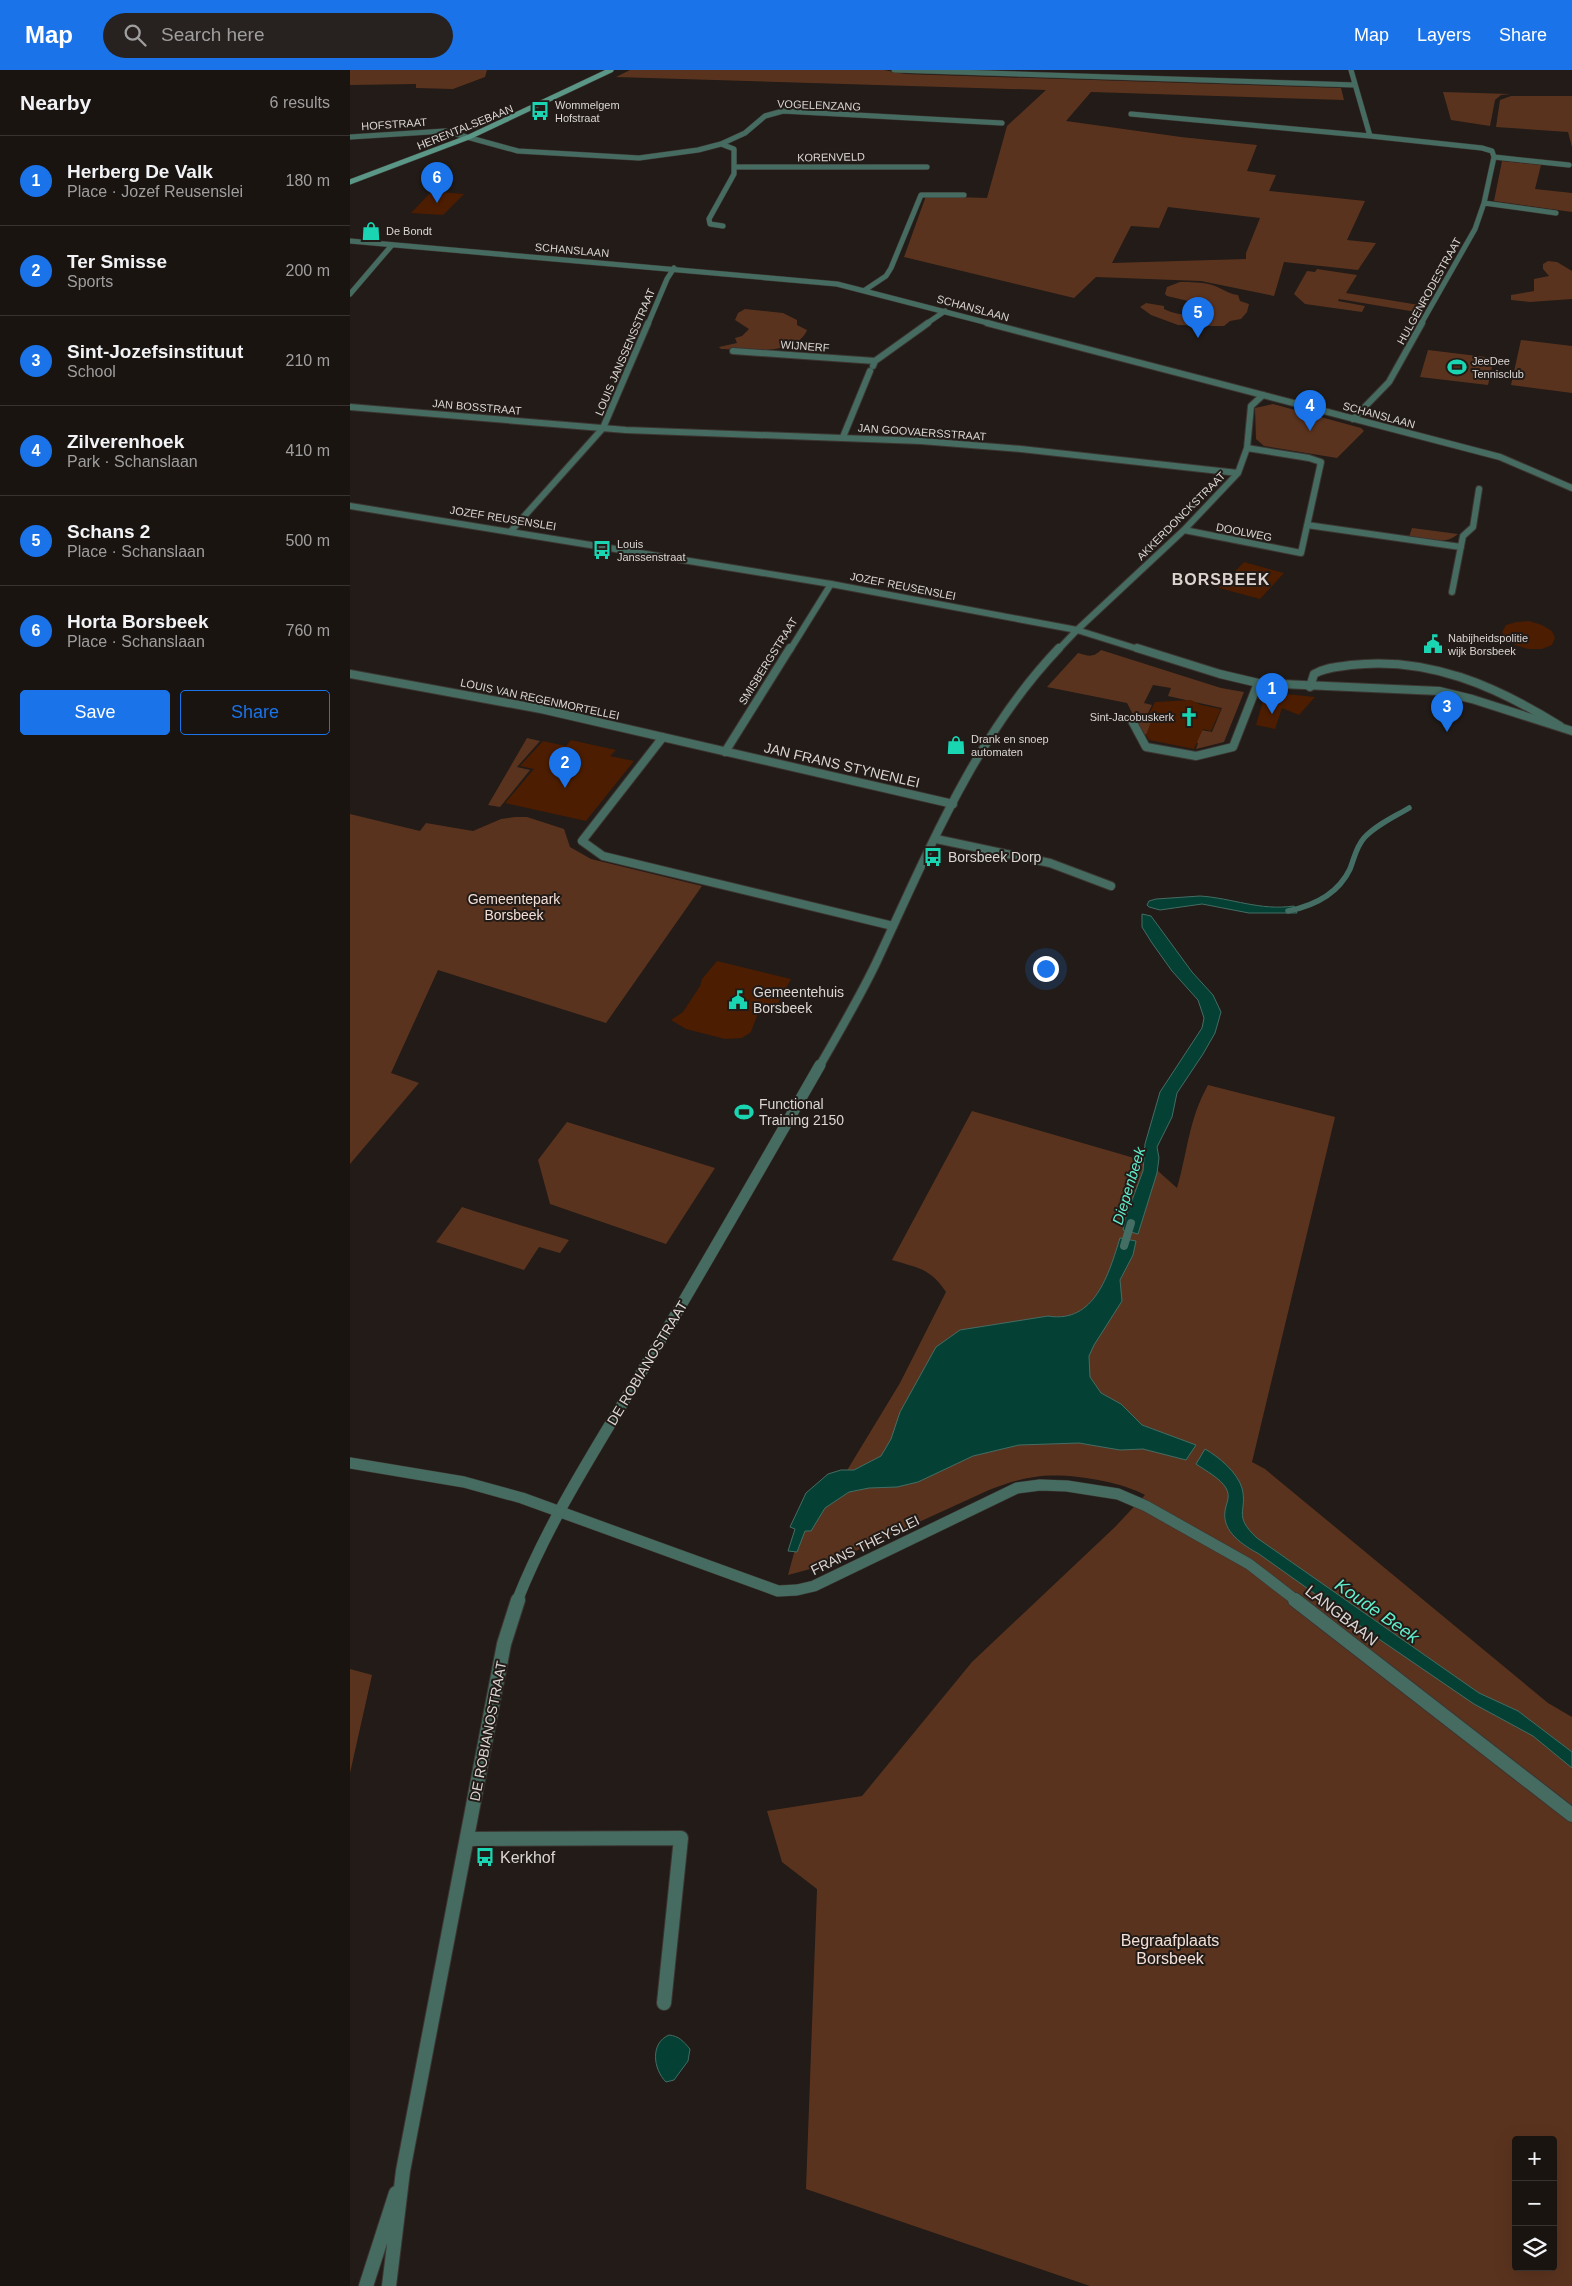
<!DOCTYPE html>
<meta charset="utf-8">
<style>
:root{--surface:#1a1411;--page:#27211f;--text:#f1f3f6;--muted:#9f9e9f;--line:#383331;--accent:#1a73e8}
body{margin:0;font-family:Helvetica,sans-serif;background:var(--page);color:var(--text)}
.controls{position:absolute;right:15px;bottom:15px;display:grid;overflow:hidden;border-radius:5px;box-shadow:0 5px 20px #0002}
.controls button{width:45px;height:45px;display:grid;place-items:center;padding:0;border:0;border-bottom:1px solid var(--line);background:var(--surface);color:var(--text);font:25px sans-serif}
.you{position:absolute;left:695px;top:898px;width:18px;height:18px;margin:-12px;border:4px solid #fff;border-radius:50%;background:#1a73e8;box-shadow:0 0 0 8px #1a73e833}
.badge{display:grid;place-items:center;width:32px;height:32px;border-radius:50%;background:var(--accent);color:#fff;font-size:16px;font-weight:700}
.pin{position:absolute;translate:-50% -41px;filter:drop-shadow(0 1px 2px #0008)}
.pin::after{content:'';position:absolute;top:26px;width:18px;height:15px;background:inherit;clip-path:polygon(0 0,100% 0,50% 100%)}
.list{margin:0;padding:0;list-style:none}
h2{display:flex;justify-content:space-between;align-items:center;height:65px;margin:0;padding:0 20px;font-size:21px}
h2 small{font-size:16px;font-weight:400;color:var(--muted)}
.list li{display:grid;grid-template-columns:32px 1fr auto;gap:15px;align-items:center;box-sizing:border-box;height:90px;padding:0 20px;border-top:1px solid var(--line)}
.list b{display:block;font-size:19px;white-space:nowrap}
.list p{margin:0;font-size:16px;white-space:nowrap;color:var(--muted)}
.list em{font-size:16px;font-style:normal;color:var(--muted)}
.actions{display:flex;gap:10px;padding:15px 20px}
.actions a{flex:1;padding:11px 0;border:1px solid var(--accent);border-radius:5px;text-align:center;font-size:18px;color:var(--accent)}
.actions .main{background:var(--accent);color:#fff}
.icon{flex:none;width:28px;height:28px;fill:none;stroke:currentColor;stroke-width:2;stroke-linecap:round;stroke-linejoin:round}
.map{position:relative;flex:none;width:1222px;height:2216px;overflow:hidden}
header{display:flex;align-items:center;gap:30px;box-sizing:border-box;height:70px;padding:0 25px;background:var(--accent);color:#fff}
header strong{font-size:24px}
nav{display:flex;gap:28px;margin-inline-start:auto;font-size:18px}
.search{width:350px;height:45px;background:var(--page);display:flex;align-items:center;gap:12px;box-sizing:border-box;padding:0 18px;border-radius:28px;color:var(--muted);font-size:19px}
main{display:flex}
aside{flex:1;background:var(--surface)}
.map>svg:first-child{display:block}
.green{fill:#5a331e;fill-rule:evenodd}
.water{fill:#044034;stroke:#446d64}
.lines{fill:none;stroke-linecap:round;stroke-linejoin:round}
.stream-far1{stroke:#446d64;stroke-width:5.5}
.stream{stroke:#446d64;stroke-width:8}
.building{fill:#4c1d00}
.pedestrian-far2-casing{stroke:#3c3531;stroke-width:6}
.pedestrian-far1-casing{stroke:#3c3531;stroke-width:8}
.pedestrian-casing{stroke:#3c3531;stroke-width:10}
.minor-far4-casing{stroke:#3c3531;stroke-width:6}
.minor-far3-casing{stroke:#3c3531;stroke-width:8}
.minor-far2-casing{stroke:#3c3531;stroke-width:10}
.minor-far1-casing{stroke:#3c3531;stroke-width:12}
.minor-casing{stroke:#3c3531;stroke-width:16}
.tertiary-far4-casing{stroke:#3c3531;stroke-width:6}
.tertiary-far3-casing{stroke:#3c3531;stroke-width:8}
.tertiary-far2-casing{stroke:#3c3531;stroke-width:10}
.tertiary-far1-casing{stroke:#3c3531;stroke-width:12}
.tertiary-casing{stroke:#3c3531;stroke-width:16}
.secondary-casing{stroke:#3c3531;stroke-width:6}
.pedestrian-far2{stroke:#466b60;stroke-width:5}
.pedestrian-far1{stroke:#466b60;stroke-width:6}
.pedestrian{stroke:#466b60;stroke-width:8}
.minor-far4{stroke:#466b60;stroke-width:5}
.minor-far3{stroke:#466b60;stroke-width:6}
.minor-far2{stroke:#466b60;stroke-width:8}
.minor-far1{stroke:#466b60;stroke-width:11}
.minor{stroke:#466b60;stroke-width:14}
.tertiary-far4{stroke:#466b60;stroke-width:5}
.tertiary-far3{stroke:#466b60;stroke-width:6}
.tertiary-far2{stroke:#466b60;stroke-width:8}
.tertiary-far1{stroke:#466b60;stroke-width:11}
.tertiary{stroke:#466b60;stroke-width:14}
.secondary{stroke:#5a9787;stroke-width:5}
.labels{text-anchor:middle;stroke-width:4;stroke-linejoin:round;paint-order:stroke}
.far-poi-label{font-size:11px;fill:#dbd6d4;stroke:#221b17;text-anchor:start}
.far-street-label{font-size:11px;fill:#dbd6d4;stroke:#221b17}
.street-label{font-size:14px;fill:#dbd6d4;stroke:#221b17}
.poi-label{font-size:14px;fill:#dbd6d4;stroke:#221b17;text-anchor:start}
.park-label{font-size:14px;fill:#f3dfd5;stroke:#221b17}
.water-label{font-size:15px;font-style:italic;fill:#61eecd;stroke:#221b17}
.far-district-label{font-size:16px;font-weight:bold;letter-spacing:1px;fill:#ddd4cf;stroke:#221b17}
.near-street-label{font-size:16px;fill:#dbd6d4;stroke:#221b17}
.near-poi-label{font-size:16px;fill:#dbd6d4;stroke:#221b17;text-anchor:start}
.near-park-label{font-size:16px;fill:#f3dfd5;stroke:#221b17}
.near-water-label{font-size:18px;font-style:italic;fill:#61eecd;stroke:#221b17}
</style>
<header>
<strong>Map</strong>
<div class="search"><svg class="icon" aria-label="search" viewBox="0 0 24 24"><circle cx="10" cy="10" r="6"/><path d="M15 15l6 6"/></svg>Search here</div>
<nav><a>Map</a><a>Layers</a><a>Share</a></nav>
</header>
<main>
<aside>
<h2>Nearby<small>6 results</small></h2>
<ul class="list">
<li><span class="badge">1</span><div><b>Herberg De Valk</b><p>Place · Jozef Reusenslei</p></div><em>180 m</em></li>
<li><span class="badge">2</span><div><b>Ter Smisse</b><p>Sports</p></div><em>200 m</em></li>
<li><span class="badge">3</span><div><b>Sint-Jozefsinstituut</b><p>School</p></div><em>210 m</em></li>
<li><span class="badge">4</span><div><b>Zilverenhoek</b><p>Park · Schanslaan</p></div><em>410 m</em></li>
<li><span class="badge">5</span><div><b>Schans 2</b><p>Place · Schanslaan</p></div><em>500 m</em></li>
<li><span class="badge">6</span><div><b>Horta Borsbeek</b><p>Place · Schanslaan</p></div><em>760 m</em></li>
</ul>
<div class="actions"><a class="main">Save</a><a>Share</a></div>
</aside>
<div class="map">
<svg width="1222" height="2216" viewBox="0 0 1222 2216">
<rect width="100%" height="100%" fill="#221b17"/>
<path class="green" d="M0 0H137L135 7 103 19 66 18V14L0 15Z
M280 0H534L555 4 991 18 994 30 741 22 716 51 831 67 907 75 897 101 926 105 919 121 1015 131 997 170 1026 173 1008 200 934 192 924 226 851 211 746 207 724 228 554 187 576 126 637 128 657 56 696 20 266 7ZM818 137 910 148 896 183V189L762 193 781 156 809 158Z
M1093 22 1161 24 1151 25 1145 30 1140 56 1101 50Z
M1161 26H1222V77L1218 62 1146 57 1150 30Z
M1152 91 1191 95 1185 119 1222 123V142L1144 131Z
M1198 191 1207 192 1222 201V229L1180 232 1161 230V225L1184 221V209L1199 206 1193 199V194Z
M967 199 1007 205 996 223 1069 235 1066 242 989 229 988 231 1015 236 1012 242 955 234 944 224 957 201 965 202Z
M830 212C840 212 852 212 862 215 872 218 878 224 888 225L890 231 899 234 897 242 891 249 880 251 874 256H865L828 255 801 245 790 237 796 233 814 236V239C825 245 843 247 854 241L855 235 817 226 815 224 817 217Z
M395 239 433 243 447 250V255L457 260C447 286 394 280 371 279L369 277 387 273 385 268 392 266 399 259 385 250 388 243Z
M1171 270 1222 276V323L1161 315Z
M1078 280 1144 288 1138 315 1070 307Z
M923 334 1011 358 1014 361 987 388 914 376 906 369 905 338Z
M1062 458 1108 464C1095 476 1074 469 1059 467Z
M751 580 871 618 894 622 874 672 846 679 848 673 841 672 846 659 862 662 872 638 818 626 821 618 803 615 794 633 802 635 795 649 811 652 794 666 777 633 697 617 728 583C738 586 743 588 751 580Z
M177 668 190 671 167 697 180 700 150 737 138 735Z
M0 744 70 761 76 753 123 761 151 749 165 747H177L214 759 220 777 241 789 352 816 256 953 88 900 41 1003 69 1013 0 1094Z
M858 1015 985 1047 902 1392 915 1399 1198 1633 1222 1647V2216H740L456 2119 467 1819 432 1792 417 1741 512 1726 622 1592 765 1457 795 1425C769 1411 715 1402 685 1407 669 1409 654 1414 639 1420L475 1495 438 1505 447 1472 460 1442 493 1407 550 1313 596 1222C580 1198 568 1198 542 1190L622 1041 798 1092 827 1118C838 1081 838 1051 858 1015ZM1166 2070H1203V2197H1166Z
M217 1052 365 1098 316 1174 200 1134 188 1090Z
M112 1137 124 1141 219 1170 210 1183 189 1177 174 1200 86 1172Z
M0 1599 22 1605 0 1703Z"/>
<path class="water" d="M850 826C882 828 910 841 944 836L947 843H899L852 834 810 840 799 837 797 835 799 831 806 829Z
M792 844 801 846 842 902 863 925 871 942 865 963 853 984 827 1023 822 1047 807 1077 809 1088 807 1103 788 1164 773 1160 776 1146 793 1101 795 1074 810 1022 852 958 854 948 848 930 822 901 802 873 792 857Z
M770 1168 786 1171 783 1185 770 1210 772 1231 744 1275 739 1286 740 1307 751 1323 771 1334 792 1355 846 1375 836 1390 793 1379 770 1380 729 1373 669 1375 623 1386 568 1412 547 1417 519 1418 499 1422 475 1438 461 1461H455L447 1482 438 1481 445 1459 440 1457 456 1423 478 1404 491 1400H504L531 1386 541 1369 550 1342 586 1277 610 1260 698 1246C745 1254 759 1203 770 1168Z
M855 1379C869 1387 887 1402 892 1418 898 1441 882 1445 907 1468L1129 1623 1168 1641 1222 1682V1698L1183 1666 1124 1634 1023 1565 909 1484C893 1475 872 1462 875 1441 876 1433 881 1427 876 1418 870 1408 856 1401 846 1394Z
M319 1965C329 1966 333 1971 340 1979L338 1991 324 2010 316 2012C303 1999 300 1973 319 1965Z"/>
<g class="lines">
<path class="stream-far1" d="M938 841C963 836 988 824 1000 799 1004 789 1006 777 1014 768 1026 755 1044 747 1059 738"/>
<path class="stream" d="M774 1176 781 1153"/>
</g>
<path class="building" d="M90 122 114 124 93 145 61 143 80 123Z
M894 492 934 503 910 529 869 518Z
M1179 551 1192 555 1202 561 1205 568 1202 575 1192 579H1178L1165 575 1155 569 1152 562 1156 555 1166 552Z
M912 620 936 624 965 627 949 645 932 638 925 659 906 655 913 631 908 629Z
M841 630 851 635 871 639 861 661 853 659 844 679 799 670 796 665 802 649 797 648 805 632Z
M221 670 266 680 260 686 284 691 236 751 155 733 184 699 170 696 193 671 216 676Z
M367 891 441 909 425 939 423 938 418 945 408 943 401 962 392 968 375 969 336 959 321 950 333 942 350 916 352 909Z"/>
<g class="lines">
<g class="pedestrian-far2-casing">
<path id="pedestrian-far2" d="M576 254 595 241"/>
</g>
<g class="pedestrian-far1-casing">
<path id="pedestrian-far1" d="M383 281 525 291
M523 296 525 291 578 253"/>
</g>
<g class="pedestrian-casing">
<path id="pedestrian" d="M781 649 796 677 846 686 883 677 908 613"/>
</g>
<g class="minor-far4-casing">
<path id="minor-far4" d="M544 0 1005 15
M1001 0 1020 66 1132 78 1142 81 1144 87 1134 133 1125 159 1071 254
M781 44 1020 66
M0 67 95 61 168 81 289 88 348 80 371 74 395 63 415 46 433 41 652 53
M371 74 384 79V104L359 149 360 154 373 156
M1144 87 1219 95
M385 97H577
M1134 133 1206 143
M515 220 536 206 541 198 571 125H614
M0 224 42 175
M298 254 317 209 324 198"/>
</g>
<g class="minor-far3-casing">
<path id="minor-far3" d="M0 337 276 360 571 371 671 379 888 403
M1003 349 1039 312 1072 253
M493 367 520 301
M957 455 1111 477
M834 460 951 483 971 392 959 388 897 378
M161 461 253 358 298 253
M1102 522 1113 466 1123 457 1129 419
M727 560 834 460 888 403 897 378 901 336 913 325
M440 580 481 514"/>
</g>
<g class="minor-far2-casing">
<path id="minor-far2" d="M0 604 191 639 603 734
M960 617 964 604C975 597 989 597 1001 595 1078 586 1146 616 1210 656
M313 667 232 771 253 786 543 856
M375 682 440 578
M586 769 700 793 761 816"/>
</g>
<g class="minor-far1-casing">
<path id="minor-far1" d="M0 1393 114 1412 172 1428 428 1521 447 1520 464 1516 667 1418 690 1415 717 1416 768 1424 796 1436 899 1494 947 1531"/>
</g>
<g class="minor-casing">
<path id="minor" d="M945 1530 1222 1745
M118 1769 331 1768 314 1933"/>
</g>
<g class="tertiary-far4-casing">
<path id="tertiary-far4" d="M0 171 487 214 642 254"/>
</g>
<g class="tertiary-far3-casing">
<path id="tertiary-far3" d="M637 253 1150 387 1222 418
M0 436 481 514 727 560 791 580
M708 580 727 560"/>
</g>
<g class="tertiary-far2-casing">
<path id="tertiary-far2" d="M787 578 870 604 908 613 1089 621 1122 629 1222 661
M469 997C489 962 510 927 527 891 578 782 625 666 709 578"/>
</g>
<g class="tertiary-far1-casing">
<path id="tertiary-far1" d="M167 1531C199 1450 247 1377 291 1303 352 1201 411 1098 470 995"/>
</g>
<g class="tertiary-casing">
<path id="tertiary" d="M16 2216 46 2123
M39 2216 53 2101 154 1574 168 1530"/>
</g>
<g class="secondary-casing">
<path id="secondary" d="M0 112 119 67 261 0"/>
</g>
<use href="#pedestrian-far2" class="pedestrian-far2"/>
<use href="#pedestrian-far1" class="pedestrian-far1"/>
<use href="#pedestrian" class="pedestrian"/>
<use href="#minor-far4" class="minor-far4"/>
<use href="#minor-far3" class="minor-far3"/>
<use href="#minor-far2" class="minor-far2"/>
<use href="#minor-far1" class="minor-far1"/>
<use href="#minor" class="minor"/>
<use href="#tertiary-far4" class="tertiary-far4"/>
<use href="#tertiary-far3" class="tertiary-far3"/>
<use href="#tertiary-far2" class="tertiary-far2"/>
<use href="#tertiary-far1" class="tertiary-far1"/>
<use href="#tertiary" class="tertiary"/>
<use href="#secondary" class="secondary"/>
</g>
<defs>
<g id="bus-bare" transform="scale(1.5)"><path d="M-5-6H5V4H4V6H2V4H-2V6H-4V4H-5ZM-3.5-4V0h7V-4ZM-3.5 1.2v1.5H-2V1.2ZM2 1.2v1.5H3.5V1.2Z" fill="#19d5b2" stroke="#221b17" stroke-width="2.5" paint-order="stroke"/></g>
<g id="shop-bare" transform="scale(1.5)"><path d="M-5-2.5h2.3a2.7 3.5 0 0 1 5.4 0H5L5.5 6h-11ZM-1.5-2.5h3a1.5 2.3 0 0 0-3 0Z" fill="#19d5b2" stroke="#221b17" stroke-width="2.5" paint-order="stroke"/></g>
<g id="stadium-bare" transform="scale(1.5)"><path d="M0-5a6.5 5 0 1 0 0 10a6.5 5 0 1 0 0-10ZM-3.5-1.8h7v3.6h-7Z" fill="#19d5b2" stroke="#221b17" stroke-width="2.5" paint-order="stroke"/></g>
<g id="civic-bare" transform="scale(1.5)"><path d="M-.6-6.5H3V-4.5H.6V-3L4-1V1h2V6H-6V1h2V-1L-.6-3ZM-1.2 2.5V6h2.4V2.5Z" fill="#19d5b2" stroke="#221b17" stroke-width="2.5" paint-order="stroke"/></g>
<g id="church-bare" transform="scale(1.5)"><path d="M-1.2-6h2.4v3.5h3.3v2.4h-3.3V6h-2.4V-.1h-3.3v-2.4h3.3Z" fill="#19d5b2" stroke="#221b17" stroke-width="2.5" paint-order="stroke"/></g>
</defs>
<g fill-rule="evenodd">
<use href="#bus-bare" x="190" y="41"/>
<use href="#shop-bare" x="21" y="161"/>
<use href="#stadium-bare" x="1107" y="297"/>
<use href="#bus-bare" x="252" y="480"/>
<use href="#civic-bare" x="1083" y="574"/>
<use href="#church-bare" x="839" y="647"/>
<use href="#shop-bare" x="606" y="675"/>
<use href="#bus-bare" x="583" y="787"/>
<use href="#civic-bare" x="388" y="930"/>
<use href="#stadium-bare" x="394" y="1042"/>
<use href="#bus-bare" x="135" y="1787"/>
</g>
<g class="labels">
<g class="far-poi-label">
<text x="205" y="39">Wommelgem<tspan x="205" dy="13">Hofstraat</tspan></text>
<text x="36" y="165">De Bondt</text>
<text x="1122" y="295">JeeDee<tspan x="1122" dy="13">Tennisclub</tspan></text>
<text x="267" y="478">Louis<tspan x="267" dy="13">Janssenstraat</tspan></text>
<text x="1098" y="572">Nabijheidspolitie<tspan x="1098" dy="13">wijk Borsbeek</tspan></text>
<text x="824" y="651" text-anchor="end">Sint-Jacobuskerk</text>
<text x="621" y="673">Drank en snoep<tspan x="621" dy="13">automaten</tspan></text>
</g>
<g class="far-street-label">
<text transform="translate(469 35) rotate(2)" y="4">VOGELENZANG</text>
<text transform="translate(44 54) rotate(-4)" y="4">HOFSTRAAT</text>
<text transform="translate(115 57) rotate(-22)" y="4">HERENTALSEBAAN</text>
<text transform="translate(481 87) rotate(-1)" y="4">KORENVELD</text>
<text transform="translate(222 180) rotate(5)" y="4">SCHANSLAAN</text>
<text transform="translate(1079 221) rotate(-61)" y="4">HULGENRODESTRAAT</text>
<text transform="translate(623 238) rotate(15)" y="4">SCHANSLAAN</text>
<text transform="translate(455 276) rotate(4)" y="4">WIJNERF</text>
<text transform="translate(275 282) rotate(-67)" y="4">LOUIS JANSSENSSTRAAT</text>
<text transform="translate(127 337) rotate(5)" y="4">JAN BOSSTRAAT</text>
<text transform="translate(1029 345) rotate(15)" y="4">SCHANSLAAN</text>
<text transform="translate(572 362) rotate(4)" y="4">JAN GOOVAERSSTRAAT</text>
<text transform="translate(831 446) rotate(-45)" y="4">AKKERDONCKSTRAAT</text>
<text transform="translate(153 448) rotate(9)" y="4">JOZEF REUSENSLEI</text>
<text transform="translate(894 462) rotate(11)" y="4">DOOLWEG</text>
<text transform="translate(553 516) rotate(11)" y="4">JOZEF REUSENSLEI</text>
<text transform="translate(418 591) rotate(-58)" y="4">SMISBERGSTRAAT</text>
<text transform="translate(190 629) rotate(12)" y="4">LOUIS VAN REGENMORTELLEI</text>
</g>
<g class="street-label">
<text transform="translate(492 695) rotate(13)" y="5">JAN FRANS STYNENLEI</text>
<text transform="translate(297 1293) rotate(-59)" y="5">DE ROBIANOSTRAAT</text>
<text transform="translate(515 1475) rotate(-26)" y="5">FRANS THEYSLEI</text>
<text transform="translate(138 1661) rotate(-79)" y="5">DE ROBIANOSTRAAT</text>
</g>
<g class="poi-label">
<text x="598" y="792">Borsbeek Dorp</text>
<text x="403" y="927">Gemeentehuis<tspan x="403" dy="16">Borsbeek</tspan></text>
<text x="409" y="1039">Functional<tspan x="409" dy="16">Training 2150</tspan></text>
</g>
<g class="park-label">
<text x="164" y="834">Gemeentepark<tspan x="164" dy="16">Borsbeek</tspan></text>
</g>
<g class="water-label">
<text transform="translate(779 1116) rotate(-73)" y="5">Diepenbeek</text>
</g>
<g class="far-district-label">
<text x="871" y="515">BORSBEEK</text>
</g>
<g class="near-street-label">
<text transform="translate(992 1545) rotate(38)" y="6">LANGBAAN</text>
</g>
<g class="near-poi-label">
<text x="150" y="1793">Kerkhof</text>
</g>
<g class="near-park-label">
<text x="820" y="1876">Begraafplaats<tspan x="820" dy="18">Borsbeek</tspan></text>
</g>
<g class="near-water-label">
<text transform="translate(1027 1541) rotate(35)" y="6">Koude Beek</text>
</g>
</g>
</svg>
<div class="controls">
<button>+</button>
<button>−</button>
<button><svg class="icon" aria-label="layers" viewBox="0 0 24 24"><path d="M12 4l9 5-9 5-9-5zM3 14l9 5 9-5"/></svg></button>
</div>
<div class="you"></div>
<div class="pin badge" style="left:922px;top:644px">1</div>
<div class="pin badge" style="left:215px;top:718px">2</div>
<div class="pin badge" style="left:1097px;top:662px">3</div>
<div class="pin badge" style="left:960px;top:361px">4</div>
<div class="pin badge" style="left:848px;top:268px">5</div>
<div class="pin badge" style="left:87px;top:133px">6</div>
</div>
</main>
